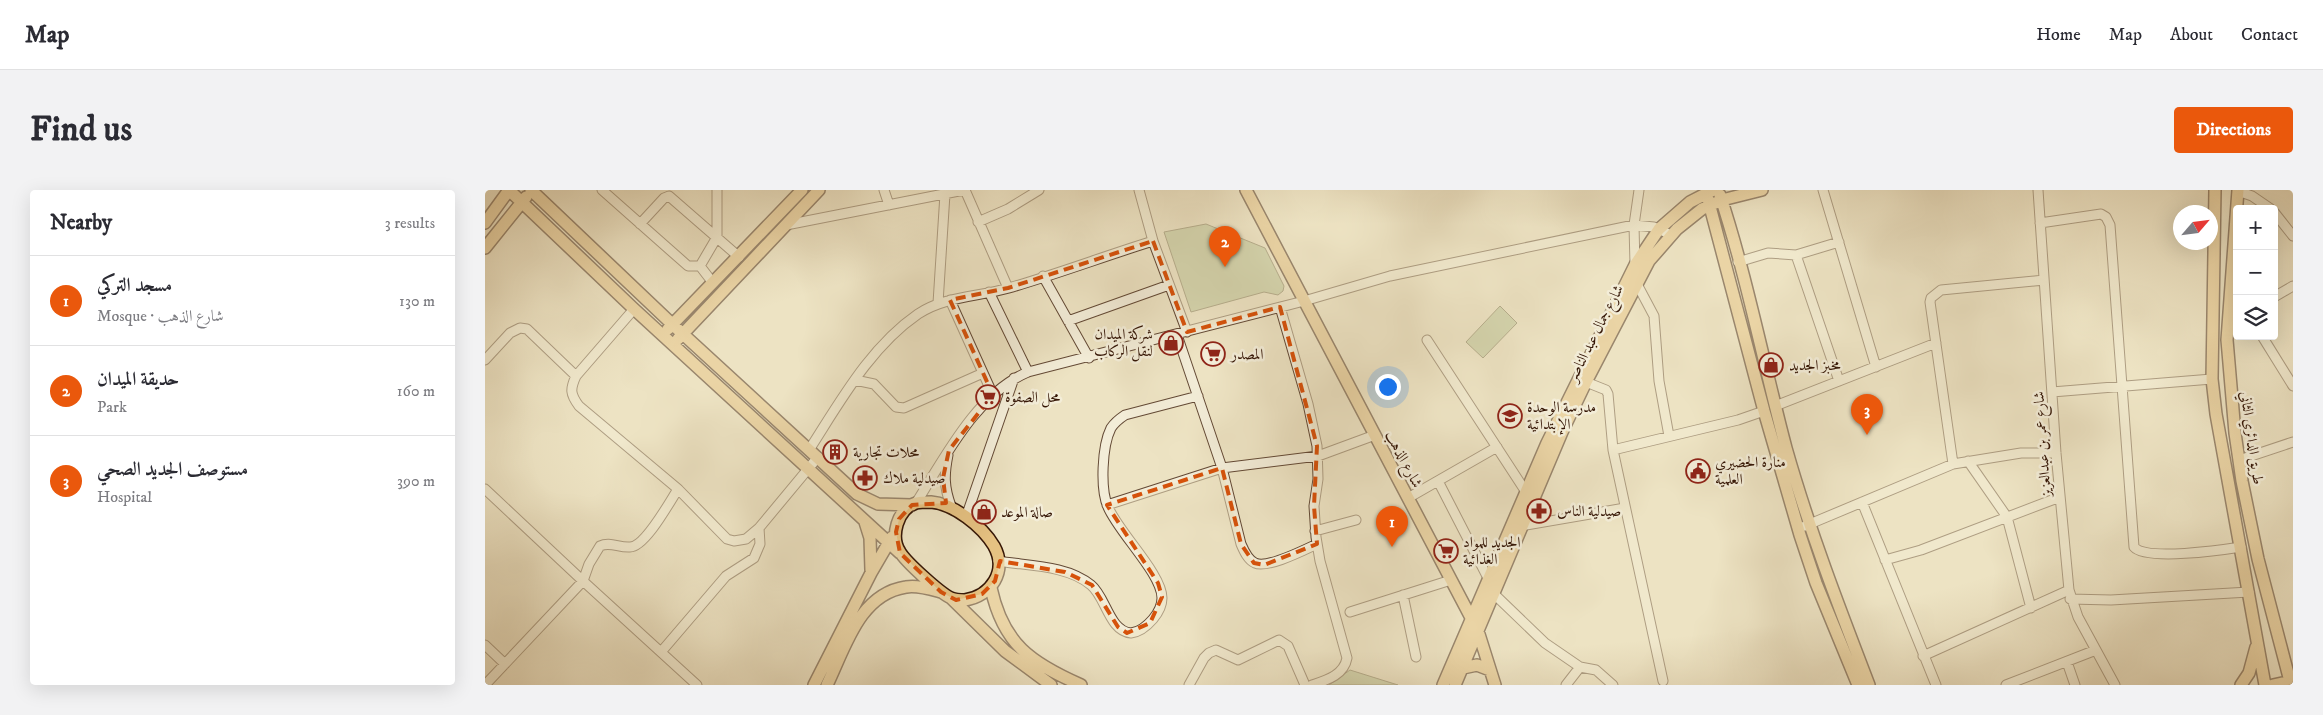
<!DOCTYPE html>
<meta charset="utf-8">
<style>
:root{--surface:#fff;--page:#f2f2f3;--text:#2b2b33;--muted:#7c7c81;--line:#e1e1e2;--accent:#ea580c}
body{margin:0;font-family:"IM FELL DW Pica",Amiri,serif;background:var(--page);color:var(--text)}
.controls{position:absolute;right:15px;top:15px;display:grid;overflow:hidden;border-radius:5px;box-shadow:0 5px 20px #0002}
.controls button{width:45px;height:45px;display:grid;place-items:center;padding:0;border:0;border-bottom:1px solid var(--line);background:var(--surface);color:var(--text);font:25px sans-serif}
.compass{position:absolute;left:1688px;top:15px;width:45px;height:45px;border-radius:50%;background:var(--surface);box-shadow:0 5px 20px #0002;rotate:62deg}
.you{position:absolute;left:902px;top:196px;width:18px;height:18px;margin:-12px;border:4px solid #fff;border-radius:50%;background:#1a73e8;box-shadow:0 0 0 8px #1a73e833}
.badge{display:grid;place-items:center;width:32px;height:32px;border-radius:50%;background:var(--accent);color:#fff;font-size:16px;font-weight:700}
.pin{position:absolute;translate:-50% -41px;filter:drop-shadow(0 1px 2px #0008)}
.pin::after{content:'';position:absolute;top:26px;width:18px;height:15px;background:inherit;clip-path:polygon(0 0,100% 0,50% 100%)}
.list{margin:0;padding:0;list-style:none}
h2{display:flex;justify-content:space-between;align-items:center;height:65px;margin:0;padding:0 20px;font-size:21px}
h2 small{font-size:16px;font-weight:400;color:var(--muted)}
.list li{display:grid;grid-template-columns:32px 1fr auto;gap:15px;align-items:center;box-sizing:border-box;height:90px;padding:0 20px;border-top:1px solid var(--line)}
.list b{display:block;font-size:19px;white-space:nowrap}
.list p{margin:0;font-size:16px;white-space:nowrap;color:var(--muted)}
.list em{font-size:16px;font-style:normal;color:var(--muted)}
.icon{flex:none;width:28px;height:28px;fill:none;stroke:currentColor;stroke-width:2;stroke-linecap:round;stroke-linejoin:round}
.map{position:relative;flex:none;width:1808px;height:495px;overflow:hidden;border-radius:5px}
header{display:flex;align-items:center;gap:30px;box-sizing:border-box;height:70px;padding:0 25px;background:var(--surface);border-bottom:1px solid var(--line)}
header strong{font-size:24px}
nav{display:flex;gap:28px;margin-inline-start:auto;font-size:18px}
.intro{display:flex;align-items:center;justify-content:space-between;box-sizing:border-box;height:120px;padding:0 30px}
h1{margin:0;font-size:35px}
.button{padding:12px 22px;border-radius:5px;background:var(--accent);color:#fff;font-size:18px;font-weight:700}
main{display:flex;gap:30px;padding:0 30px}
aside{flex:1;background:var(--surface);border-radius:5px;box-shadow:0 5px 20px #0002}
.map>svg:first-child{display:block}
.green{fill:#b8c494;stroke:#766d4d}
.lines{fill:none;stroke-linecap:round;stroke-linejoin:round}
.minor-casing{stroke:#634935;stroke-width:11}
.major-casing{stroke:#351606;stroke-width:14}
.minor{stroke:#f3edd8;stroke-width:9}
.major{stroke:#e6c282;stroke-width:11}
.marked{fill:none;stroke:#d6520b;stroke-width:4;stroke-dasharray:10 6;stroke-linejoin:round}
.labels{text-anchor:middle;stroke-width:5;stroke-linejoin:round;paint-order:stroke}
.street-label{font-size:15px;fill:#351606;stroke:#f3edd8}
.poi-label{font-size:15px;fill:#351606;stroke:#f3edd8;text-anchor:start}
</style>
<header>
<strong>Map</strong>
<nav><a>Home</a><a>Map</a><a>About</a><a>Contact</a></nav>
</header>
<div class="intro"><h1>Find us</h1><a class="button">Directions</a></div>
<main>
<aside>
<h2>Nearby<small>3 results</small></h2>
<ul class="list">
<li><span class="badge">1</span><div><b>مسجد التركي</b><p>Mosque · شارع الذهب</p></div><em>130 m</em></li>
<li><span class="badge">2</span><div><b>حديقة الميدان</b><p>Park</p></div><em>160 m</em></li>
<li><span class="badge">3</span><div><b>مستوصف الجديد الصحي</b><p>Hospital</p></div><em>390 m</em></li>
</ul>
</aside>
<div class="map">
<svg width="1808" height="495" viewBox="0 0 1808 495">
<rect width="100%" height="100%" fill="#ede3c3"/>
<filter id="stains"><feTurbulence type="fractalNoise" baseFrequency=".004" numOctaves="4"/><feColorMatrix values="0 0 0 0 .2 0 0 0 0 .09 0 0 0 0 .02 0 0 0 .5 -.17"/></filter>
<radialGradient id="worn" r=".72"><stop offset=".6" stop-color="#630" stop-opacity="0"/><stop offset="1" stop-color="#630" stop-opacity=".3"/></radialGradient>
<path class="green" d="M721 34 780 58 799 96 798 101 793 105 779 102 706 122 679 42Z
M1015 116 1032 133 998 168 981 152Z
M865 480 913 495H844Z"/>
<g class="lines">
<g class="minor-casing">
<path id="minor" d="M117 0 203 76H215
M399 0 404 15
M480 0 523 98
M654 0 668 51
M1338 0 1391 177
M1553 0 1571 263 1584 400 1593 427 1630 495
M1753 1 1767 6 1786 19
M1789 22 1808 46
M493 32 523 19 554 0
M1555 33 1616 24 1621 27 1625 35 1649 357C1661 371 1737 360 1756 357
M155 34 179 8 184 6 254 67
M301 35 479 0
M1311 65 1354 191
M1253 72 1283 63 1311 65 1354 52
M1150 75 1149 35 1154 0
M558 86 604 168
M228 93 215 76 232 47V0
M1152 94 1169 126 1174 191 1184 246
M504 102 543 182
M1789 107 1808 96
M465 110 508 205
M453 113 460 4
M795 117 823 214 832 256 833 289 829 316 831 347 835 371 862 468C859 485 842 490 827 495
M149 119 91 186C85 199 85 204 94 216L193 299 242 349 249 351 261 349 274 338 333 267
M583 131 684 95
M692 145 737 278 756 354C759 361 763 370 770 373 782 379 819 360 832 354
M1777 146 1808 196
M942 150 1041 302
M0 170 25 143 35 138 42 139 91 186
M370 190 389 194 411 217 419 218 498 183
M1101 192 1121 200 1123 204 1128 260 1178 491
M1567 202 1727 189
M1290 216 1451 153
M324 260C355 212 385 157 433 124 460 106 493 107 524 98 572 84 620 66 668 51L702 142
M1128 260 1253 230 1279 221
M463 265C459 285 459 297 466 316
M1754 270 1808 252
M1483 271 1522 327 1546 418
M1468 274 1445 112 1446 108 1456 100 1559 90
M953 291 1004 390
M0 299 98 391 104 374 115 356C125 351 134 358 145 357 160 357 184 313 193 299
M923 308 1012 257
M1377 312 1451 495
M431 313C459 269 492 203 543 182L819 111 905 86 1149 35 1169 37 1186 45
M622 315 737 278 833 266 890 245
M481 327 529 188
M1036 336 1140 318
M1320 336 1468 274 1536 263H1571
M830 341 871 330
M1400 370 1436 360 1575 307
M513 371C543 376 582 375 606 395 621 407 624 441 646 443 655 442 662 436 668 429 673 423 677 416 677 408 677 384 634 343 623 317 615 299 617 256 626 238 630 232 634 229 640 225L713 206
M1008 403 1060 453 1095 477 1111 480 1128 495
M918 405 931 467
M1585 409 1626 410 1764 402
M865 422 966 390
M0 455 20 474
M176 462 241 386 269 368 275 354 274 338
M1438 466 1584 400
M1582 472 1590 495
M0 495 98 391 212 495
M704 495 719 468 724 463 731 460 753 470 794 450 803 456 820 495
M1081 495 1095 477
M1521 495 1611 460"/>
</g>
<g class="major-casing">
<path id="major" d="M24 0 149 119 415 363
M46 0 187 134 372 304 393 314 427 315
M761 0 993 441 1010 495
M1730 0 1727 189 1731 224 1780 495
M1753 0 1742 150 1750 243 1757 291 1773 369 1806 495
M1235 5C1262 87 1279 175 1301 258 1324 339 1354 417 1384 495
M1223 9 1279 221 1315 345 1331 393 1373 495
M0 33 24 0
M0 58 41 7
M183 139 317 0
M193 149 334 0
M446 312C469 314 497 336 509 356 523 381 506 406 480 410 476 410 470 410 466 408 455 403 421 372 415 362 405 347 412 319 431 313 435 312 441 312 446 312Z
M380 332 385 348 386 380
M506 398C518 454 546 473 596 495
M466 408 520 461 566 495
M978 478 992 475 1005 480
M329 495 386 383 407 347
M342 495C360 458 374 404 421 397 432 395 445 399 456 402
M958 495 1062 253 1150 75 1174 39 1205 12 1228 0
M970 495 1077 242 1101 192 1164 71 1192 39 1217 19 1237 10 1277 0
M1756 495 1764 483 1771 457
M1788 495 1797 493 1804 495"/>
</g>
<use href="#minor" class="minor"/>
<use href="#major" class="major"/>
</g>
<path d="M0 0H1808V495H0ZM668 51 702 142 795 117 832 256 829 316 832 354 779 375 769 373 756 354 737 278 622 315 673 393 677 407 665 433 642 443 633 437 607 395 580 382 515 371 510 391 497 404 471 410 456 402 415 363 411 342 414 329 427 315 461 313 458 288 464 260 508 205 465 110 523 98Z" fill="#ede3c3" fill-opacity=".55" fill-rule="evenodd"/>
<path class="marked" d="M668 51 702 142 795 117 832 256 829 316 832 354 779 375 769 373 756 354 737 278 622 315 673 393 677 407 665 433 642 443 633 437 607 395 580 382 515 371 510 391 497 404 471 410 456 402 415 363 411 342 414 329 427 315 461 313 458 288 464 260 508 205 465 110 523 98Z"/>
<defs>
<g id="shop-ring" transform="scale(1.25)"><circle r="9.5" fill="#f3edd8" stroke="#8f2418" stroke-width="1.5"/><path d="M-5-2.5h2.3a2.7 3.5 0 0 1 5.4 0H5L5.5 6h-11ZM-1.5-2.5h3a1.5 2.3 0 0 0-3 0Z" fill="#8f2418"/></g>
<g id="supermarket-ring" transform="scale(1.25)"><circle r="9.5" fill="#f3edd8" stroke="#8f2418" stroke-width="1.5"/><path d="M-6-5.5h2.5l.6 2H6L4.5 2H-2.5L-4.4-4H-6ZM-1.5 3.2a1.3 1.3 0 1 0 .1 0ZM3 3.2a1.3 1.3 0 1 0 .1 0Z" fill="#8f2418"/></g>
<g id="school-ring" transform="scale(1.25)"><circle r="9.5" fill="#f3edd8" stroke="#8f2418" stroke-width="1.5"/><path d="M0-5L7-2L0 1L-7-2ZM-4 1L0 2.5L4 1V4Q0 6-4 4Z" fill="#8f2418"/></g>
<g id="building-ring" transform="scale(1.25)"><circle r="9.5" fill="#f3edd8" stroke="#8f2418" stroke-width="1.5"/><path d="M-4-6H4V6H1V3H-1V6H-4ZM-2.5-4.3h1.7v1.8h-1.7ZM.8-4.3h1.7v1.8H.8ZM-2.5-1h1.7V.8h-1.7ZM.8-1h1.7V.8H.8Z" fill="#8f2418"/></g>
<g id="civic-ring" transform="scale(1.25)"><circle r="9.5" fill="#f3edd8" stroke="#8f2418" stroke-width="1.5"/><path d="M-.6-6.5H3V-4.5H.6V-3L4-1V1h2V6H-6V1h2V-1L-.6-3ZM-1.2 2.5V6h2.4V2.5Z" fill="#8f2418"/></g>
<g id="pharmacy-ring" transform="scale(1.25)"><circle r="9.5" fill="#f3edd8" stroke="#8f2418" stroke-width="1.5"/><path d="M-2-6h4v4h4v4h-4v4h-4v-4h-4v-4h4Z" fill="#8f2418"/></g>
</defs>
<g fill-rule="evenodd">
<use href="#shop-ring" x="686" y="153"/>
<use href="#supermarket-ring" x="728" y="164"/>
<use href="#shop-ring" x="1286" y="175"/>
<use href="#supermarket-ring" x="503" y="207"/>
<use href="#school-ring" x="1025" y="226"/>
<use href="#building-ring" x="350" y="262"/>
<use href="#civic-ring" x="1213" y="281"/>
<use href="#pharmacy-ring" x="380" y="288"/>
<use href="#pharmacy-ring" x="1054" y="321"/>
<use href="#shop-ring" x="499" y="322"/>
<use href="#supermarket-ring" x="961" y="361"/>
</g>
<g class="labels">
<g class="street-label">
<text transform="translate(1110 143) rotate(-63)" y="5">شارع جمال عبد الناصر</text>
<text transform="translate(1767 248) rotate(82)" y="5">طريق الدائري الثاني</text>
<text transform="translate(1557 254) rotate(-94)" y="5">شارع عمر بن عبدالعزيز</text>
<text transform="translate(919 269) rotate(62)" y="5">شارع الذهب</text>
</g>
<g class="poi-label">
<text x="668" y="149" text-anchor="end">شركة الميدان<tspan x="668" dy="17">لنقل الركاب</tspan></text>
<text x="746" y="169">المصدر</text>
<text x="1304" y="180">مخبز الجديد</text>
<text x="520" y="212">محل الصفوة</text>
<text x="1042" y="222">مدرسة الوحدة<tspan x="1042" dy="17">الإبتدائية</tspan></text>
<text x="368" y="267">محلات تجارية</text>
<text x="1230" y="277">منارة الحضيري<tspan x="1230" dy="17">العلمية</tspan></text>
<text x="398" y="293">صيدلية ملاك</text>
<text x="1072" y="326">صيدلية الناس</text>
<text x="516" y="327">صالة الموعد</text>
<text x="978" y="357">الجديد للمواد<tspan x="978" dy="17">الغذائية</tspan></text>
</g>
</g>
<rect width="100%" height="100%" filter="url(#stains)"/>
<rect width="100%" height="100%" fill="url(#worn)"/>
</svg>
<div class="controls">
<button>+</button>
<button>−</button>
<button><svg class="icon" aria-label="layers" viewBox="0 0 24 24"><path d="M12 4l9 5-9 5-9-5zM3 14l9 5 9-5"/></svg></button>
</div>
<svg class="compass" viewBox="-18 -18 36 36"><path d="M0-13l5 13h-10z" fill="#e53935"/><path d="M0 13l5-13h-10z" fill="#7c7c81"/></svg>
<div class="you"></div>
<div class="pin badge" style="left:907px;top:357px">1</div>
<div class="pin badge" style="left:740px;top:77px">2</div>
<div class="pin badge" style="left:1382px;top:245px">3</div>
</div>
</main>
